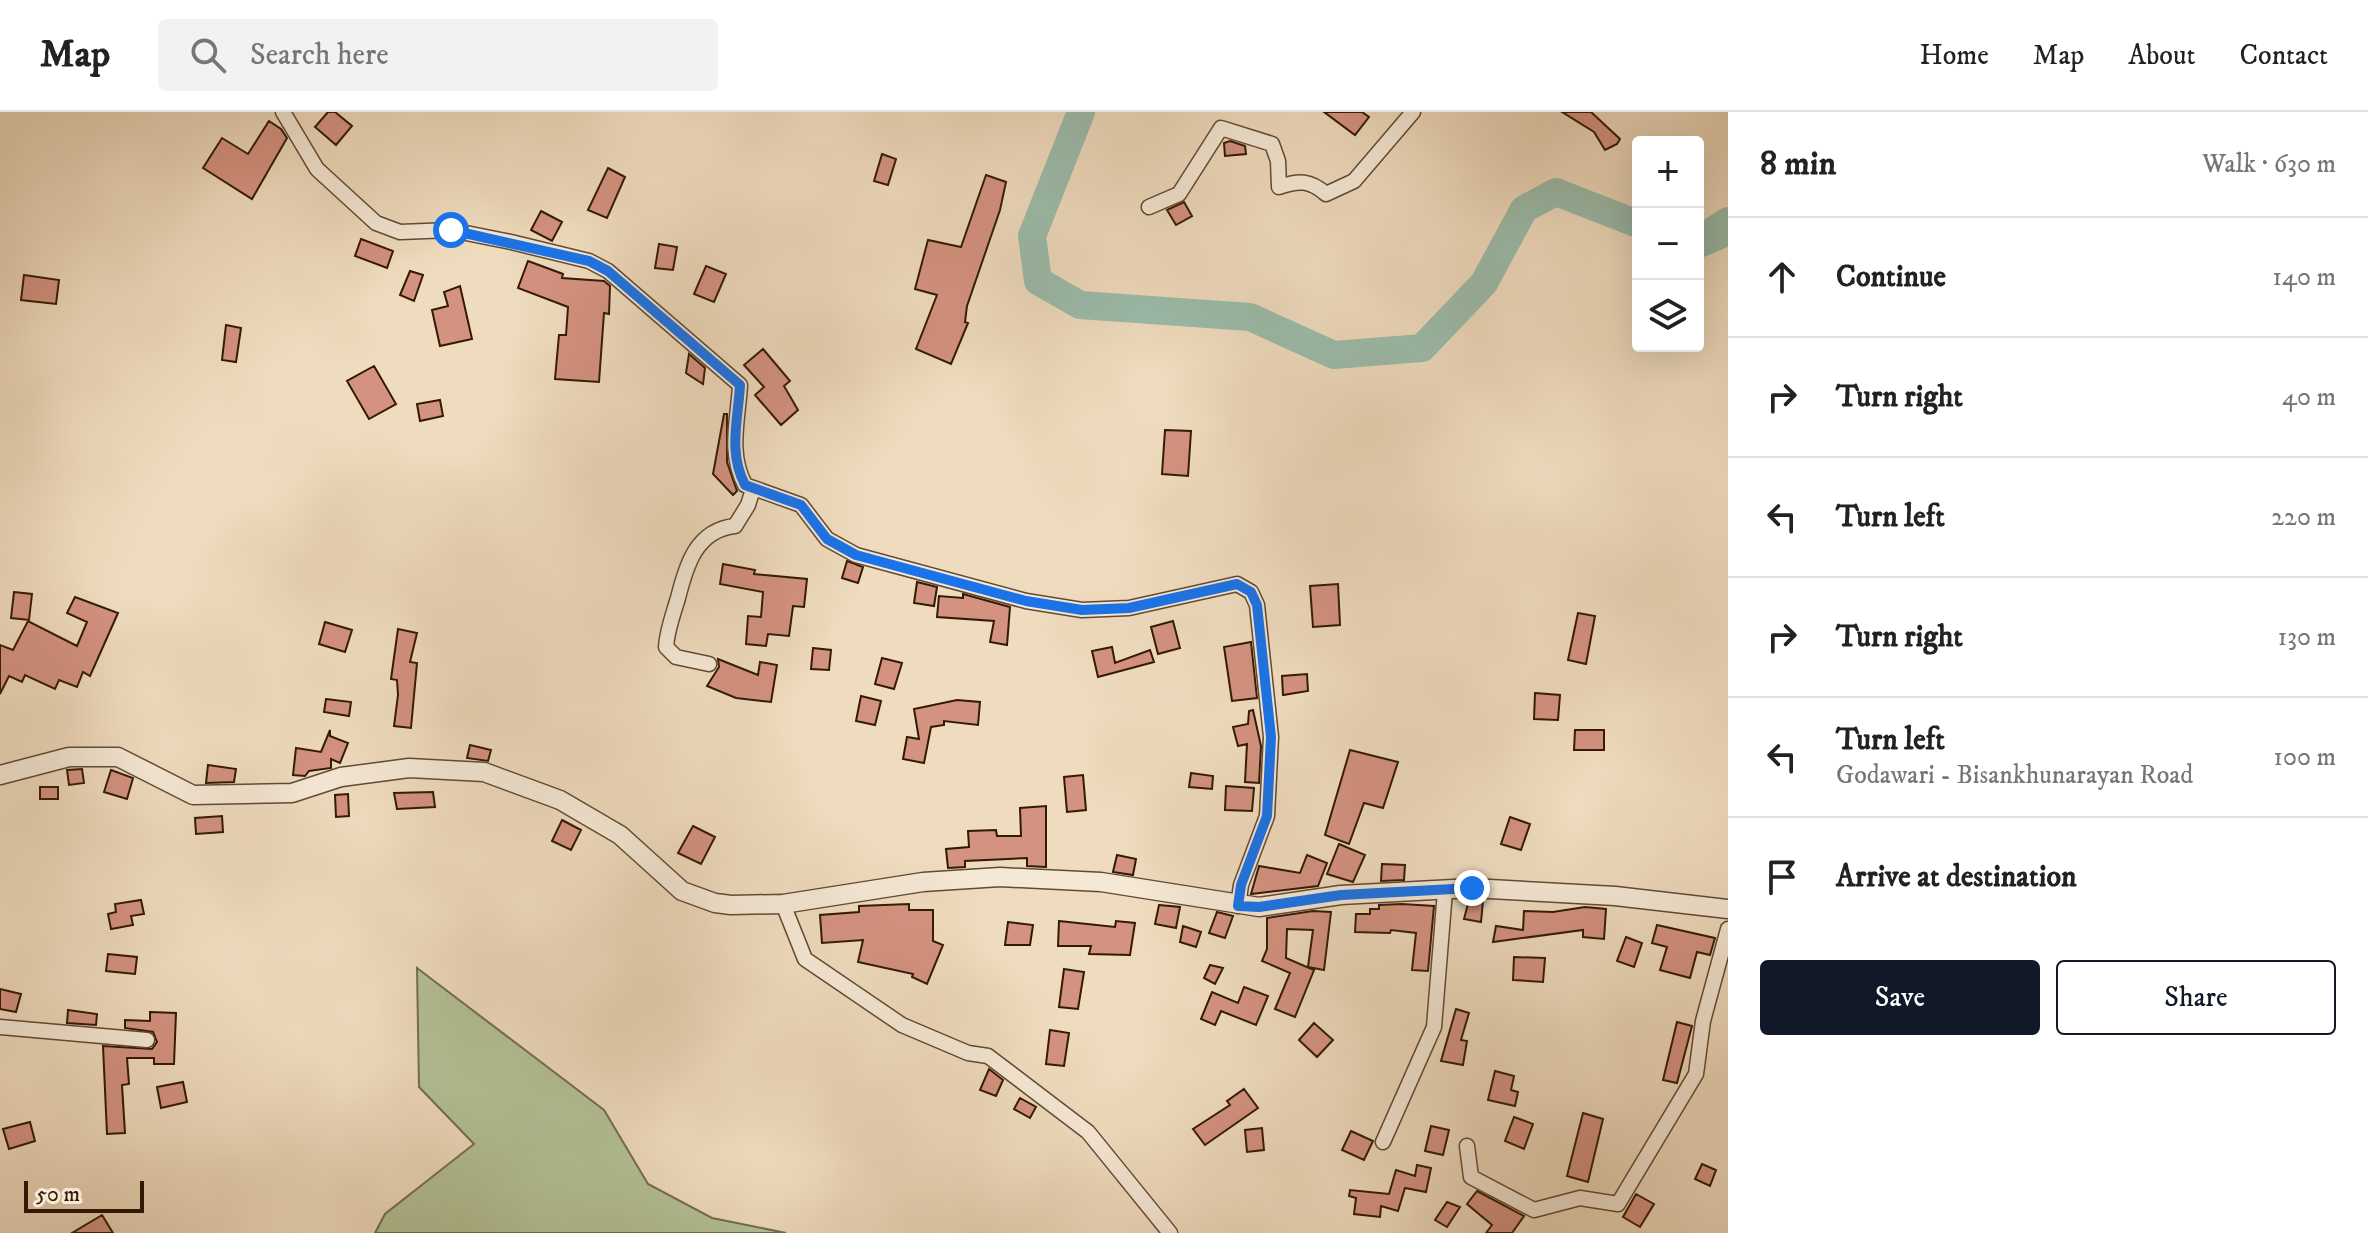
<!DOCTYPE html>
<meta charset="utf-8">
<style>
:root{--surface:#fff;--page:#f2f2f2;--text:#222;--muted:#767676;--line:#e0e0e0;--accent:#111827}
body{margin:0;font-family:"IM FELL DW Pica",serif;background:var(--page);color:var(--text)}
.controls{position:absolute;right:24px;top:24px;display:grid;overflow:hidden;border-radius:8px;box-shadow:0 8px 32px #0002}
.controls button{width:72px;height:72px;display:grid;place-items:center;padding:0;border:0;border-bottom:2px solid var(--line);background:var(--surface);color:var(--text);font:40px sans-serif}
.scale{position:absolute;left:24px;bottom:20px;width:120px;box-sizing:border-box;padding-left:8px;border:4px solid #331a05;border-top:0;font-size:22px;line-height:28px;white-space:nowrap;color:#331a05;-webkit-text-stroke:6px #f5e8d5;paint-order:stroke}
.stop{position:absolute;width:24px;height:24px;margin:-18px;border:6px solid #1a73e8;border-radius:50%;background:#fff}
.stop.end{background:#1a73e8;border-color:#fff;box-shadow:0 2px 8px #0008}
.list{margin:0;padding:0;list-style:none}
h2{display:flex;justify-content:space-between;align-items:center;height:104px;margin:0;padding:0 32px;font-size:34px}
h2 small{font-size:26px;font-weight:400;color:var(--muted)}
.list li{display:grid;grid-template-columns:52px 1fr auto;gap:24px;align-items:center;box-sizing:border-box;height:120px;padding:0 32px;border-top:2px solid var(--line)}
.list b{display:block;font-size:30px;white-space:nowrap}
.list p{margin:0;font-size:26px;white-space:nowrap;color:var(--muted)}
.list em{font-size:26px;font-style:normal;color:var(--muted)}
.actions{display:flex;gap:16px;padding:24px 32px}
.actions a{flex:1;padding:18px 0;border:2px solid var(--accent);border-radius:8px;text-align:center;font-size:28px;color:var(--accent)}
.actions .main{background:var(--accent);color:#fff}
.icon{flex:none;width:44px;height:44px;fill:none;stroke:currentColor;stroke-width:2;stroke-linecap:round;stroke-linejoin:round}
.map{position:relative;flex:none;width:1728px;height:1121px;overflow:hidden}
header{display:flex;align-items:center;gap:48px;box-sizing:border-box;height:112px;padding:0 40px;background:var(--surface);border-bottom:2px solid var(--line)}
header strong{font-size:38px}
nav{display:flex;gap:44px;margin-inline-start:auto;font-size:28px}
.search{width:560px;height:72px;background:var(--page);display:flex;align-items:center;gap:20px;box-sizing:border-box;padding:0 28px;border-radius:8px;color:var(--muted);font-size:30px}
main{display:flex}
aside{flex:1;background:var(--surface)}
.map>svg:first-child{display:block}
.green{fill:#b3c196;stroke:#736e4e;stroke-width:2}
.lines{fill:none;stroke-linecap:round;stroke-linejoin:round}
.canal{stroke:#9bbcab;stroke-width:16}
.river{stroke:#9bbcab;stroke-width:28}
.building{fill:#d49280;stroke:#331a05;stroke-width:2}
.minor-casing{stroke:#624a33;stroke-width:17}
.tertiary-casing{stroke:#624a33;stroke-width:21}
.minor{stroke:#f5e8d5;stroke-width:14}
.tertiary{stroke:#f5e8d5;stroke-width:18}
.route{stroke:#1a73e8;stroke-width:10}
</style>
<header>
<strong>Map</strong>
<div class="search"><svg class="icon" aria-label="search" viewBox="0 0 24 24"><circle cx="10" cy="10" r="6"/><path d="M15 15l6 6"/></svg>Search here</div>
<nav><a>Home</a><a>Map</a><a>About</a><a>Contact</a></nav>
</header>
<main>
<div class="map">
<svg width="1728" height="1121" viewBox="0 0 1728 1121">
<rect width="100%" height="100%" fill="#efdbbe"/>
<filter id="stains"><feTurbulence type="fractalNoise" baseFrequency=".0025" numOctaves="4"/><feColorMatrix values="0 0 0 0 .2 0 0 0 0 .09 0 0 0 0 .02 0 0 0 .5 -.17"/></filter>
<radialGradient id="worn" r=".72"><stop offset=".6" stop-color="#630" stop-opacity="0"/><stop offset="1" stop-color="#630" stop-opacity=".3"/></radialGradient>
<path class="green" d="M417 856 604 998 648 1072 712 1106 786 1121H375L385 1102 474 1032 419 975Z"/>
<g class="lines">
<path class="canal" d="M1698 139 1728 126"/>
<path class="river" d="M1081 0 1032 124 1038 169 1080 193 1250 205 1334 243 1422 236 1484 171 1524 97 1556 80 1638 112
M1698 128 1728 109"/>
</g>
<path class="building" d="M328 0H335L352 14 336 33 315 15Z
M1324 0H1362L1369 5 1355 23Z
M1562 0H1591L1620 27 1617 32 1605 38 1594 20Z
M269 9 281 17 287 26 252 87 203 56 222 26 248 42Z
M1230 29 1245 34 1246 42 1225 44 1224 31Z
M882 42 896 47 888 73 874 69Z
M608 56 625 65 607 106 588 98Z
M986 63 1006 70 1000 98 967 194 965 210 968 211 951 252 916 237 937 183 915 177 928 128 961 135Z
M1184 90 1192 104 1176 113 1167 98Z
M541 99 562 110 552 129 531 118Z
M361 127 393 139 387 156 355 144Z
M659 132 677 135 673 158 655 156Z
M528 149 563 162 562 166 604 169 610 174 609 202 604 201 599 270 555 267 559 223H566L568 195 518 176Z
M706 154 726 162 714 190 694 182Z
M410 159 423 163 414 189 400 183Z
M24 163 59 168 56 192 21 188Z
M460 174 472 227 440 234 432 198 448 194 444 180Z
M226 213 241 216 236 250 222 248Z
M763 237 790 269 784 274 798 298 781 313 755 283 764 275 744 253Z
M689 242 705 256 703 272 686 261Z
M374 254 396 292 369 307 347 269Z
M440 288 443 304 420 309 417 292Z
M724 302H727V350L737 379 733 383 713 362Z
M1165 318 1191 319 1188 364 1162 362Z
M847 449 863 455 858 471 842 466Z
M723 452 755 458 754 462 807 467 804 495 793 494 789 524 768 522 766 534 746 532 748 504 761 505 763 480 720 472Z
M917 470 937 475 934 494 914 491Z
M1338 472 1340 513 1313 515 1310 474Z
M14 480 32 482 29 508 11 506Z
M963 482 1010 495 1007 533 990 530 994 509 937 505 939 484 963 486Z
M75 485 118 501 90 564 83 560 77 575 59 568 55 577 25 563 22 570 9 564 0 582V533L13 538 28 509 77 534 87 510 67 501Z
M1578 501 1595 504 1586 552 1568 548Z
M1173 509 1180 536 1158 542 1151 515Z
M325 510 352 518 345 540 319 532Z
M398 517 417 521 410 550 417 551 411 616 394 614 398 583 397 568 391 567Z
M1251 530 1257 586 1232 589 1224 535Z
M1112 535 1115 551 1150 538 1154 550 1098 565 1092 539Z
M813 536 831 538 829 558 811 557Z
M882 546 902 551 894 577 875 572Z
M718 547 758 563 760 550 777 553 771 590 736 586 707 574 719 555Z
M1307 562 1308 579 1283 583 1282 564Z
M1535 581 1560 583 1558 608 1534 607Z
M861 584 881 589 875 613 856 609Z
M326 587 351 590 349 604 324 600Z
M957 588 980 590 978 613 944 609V613L931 615 924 651 903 647 907 625 919 627 914 597Z
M1253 598 1261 634 1259 671 1245 670 1247 632 1238 634 1233 615 1248 612 1249 599Z
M330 618V624L348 631 340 651 331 647V656L309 659 305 664 293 663 296 636 321 640Z
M1575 618H1604V638H1574Z
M470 633 491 638 488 649 467 646Z
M1350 638 1398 650 1383 696 1364 691 1349 732 1325 723Z
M208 653 236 657 234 670 206 671Z
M82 657 84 671 69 673 67 658Z
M111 658 133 666 127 687 104 680Z
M1191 661 1213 664 1212 677 1189 675Z
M1083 663 1086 698 1067 700 1064 665Z
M1226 674 1254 676 1252 699 1225 698Z
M40 675H58V687H40Z
M433 680 435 695 397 697 394 681Z
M348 682 349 704 336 705 335 683Z
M1046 694V755L1027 754V746L965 749V755L948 756 946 737 969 735 968 719 996 718 997 724H1021L1020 696Z
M222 704 223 720 196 722 195 706Z
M1510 705 1530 712 1521 738 1501 732Z
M562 708 581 718 571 738 552 729Z
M693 714 715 725 701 752 678 741Z
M1339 732 1365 743 1353 770 1327 762Z
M1117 743 1136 747 1133 763 1113 760Z
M1307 743 1327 751 1318 774 1251 782 1259 754 1300 761Z
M1382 752 1405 753 1404 768 1381 769Z
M141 788 144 802 131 804 133 813 111 817 108 802 116 800 115 792Z
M1469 788 1483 789 1481 810 1464 807Z
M909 792V798H933V829L943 833 927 872 912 865 913 862 858 850 863 828 822 831 820 803 859 800V794Z
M1402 792 1434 794 1428 859 1412 858 1416 821 1391 818 1390 821 1355 820 1356 802H1370V797H1379V793Z
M1159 793 1180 795 1176 816 1155 812Z
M1585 795 1606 797 1604 827 1583 825V818L1493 830 1496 814 1523 818 1524 799 1553 800Z
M1313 799 1331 800 1324 858 1308 855 1313 818 1287 817 1286 846 1314 858 1295 905 1275 897 1290 861 1262 849 1267 837V806Z
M1217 800 1233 804 1225 826 1209 821Z
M1059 809 1115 815 1116 809 1135 811 1130 843 1089 842 1091 834H1058Z
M1008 810 1033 813 1030 833H1005Z
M1657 813 1715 826 1710 843 1697 840 1690 866 1660 858 1667 835 1652 831Z
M1183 814 1201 820 1196 835 1180 830Z
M1626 825 1642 831 1634 855 1617 849Z
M108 842 137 845 135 862 106 859Z
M1514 845 1545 846 1543 870 1513 868Z
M1210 853 1223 856 1215 872 1204 866Z
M1064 857 1084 860 1078 897 1059 895Z
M1244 875 1268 884 1256 913 1221 899 1215 913 1201 907 1212 880 1238 891Z
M0 877 21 882 16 900 0 897Z
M1456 897 1469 901 1461 928 1467 929 1463 953 1441 949Z
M68 898 97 902 96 913 67 911Z
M150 900 176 901 174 952H154V946H127L129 972 122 973 125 1021 107 1022 103 934 152 937 157 930 153 920 125 916V908L150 909Z
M1677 910 1692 914 1677 971 1663 968Z
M1314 911 1333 928 1317 945 1299 928Z
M1050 918 1069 921 1064 954 1046 952Z
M989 957 1003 968 996 984 980 978Z
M1495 959 1514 964 1511 978 1518 980 1515 994 1488 988Z
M183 970 187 990 161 996 157 975Z
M1244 977 1258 996 1205 1033 1193 1017 1230 993 1227 989Z
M1020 986 1036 995 1030 1006 1014 997Z
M1583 1001 1603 1007 1588 1070 1567 1064Z
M1514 1005 1533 1012 1524 1037 1505 1029Z
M30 1010 35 1029 9 1037 3 1017Z
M1431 1014 1449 1018 1443 1043 1425 1039Z
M1262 1016 1264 1038 1247 1040 1245 1018Z
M1351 1019 1373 1029 1364 1048 1342 1038Z
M1702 1052 1716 1058 1710 1074 1695 1067Z
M1417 1053 1431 1056 1426 1080 1405 1076 1398 1099 1381 1094 1380 1105 1354 1102 1356 1086 1349 1084 1350 1078 1389 1082 1396 1058 1415 1064Z
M1477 1079 1524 1104 1512 1121H1486L1492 1113 1467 1092Z
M1636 1082 1654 1092 1640 1115 1623 1105Z
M1447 1090 1460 1095 1447 1115 1435 1108Z
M102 1103 113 1121H72Z"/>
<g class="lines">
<g class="minor-casing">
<path id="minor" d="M283 0 317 57 376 111 400 120 451 118 511 130 589 149 608 159 740 273C738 309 728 340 745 373L801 393 827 427 856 443 1026 489 1082 498 1129 496 1237 472 1251 480 1257 493 1271 625 1267 704 1241 773 1238 794
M1149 95 1179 82 1221 16 1272 32 1278 49 1279 75C1299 68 1310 68 1326 82L1354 69 1413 0
M709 552 676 545 666 535C667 518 673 503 678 486 686 454 696 418 735 414L748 393 753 377
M783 792 805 847 902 913 968 941 988 944 1088 1020 1170 1121
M0 915 147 928
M1383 1030 1434 915 1445 779
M1467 1034 1471 1065 1534 1098 1580 1086 1618 1092 1696 962 1703 909 1728 817"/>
</g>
<g class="tertiary-casing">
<path id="tertiary" d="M0 663 69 645H118L193 683 292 681 341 665 409 656 484 660 560 688 620 723 682 779 715 791 731 793 783 792 923 770 1000 765 1101 770 1259 795 1341 783 1472 776 1615 784 1728 797"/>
</g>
<use href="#minor" class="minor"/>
<use href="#tertiary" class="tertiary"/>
</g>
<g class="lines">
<path class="route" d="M451 118 589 149 608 159 740 273C738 309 728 340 745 373L801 393 827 427 856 443 1026 489 1082 498 1129 496 1237 472 1251 480 1257 493 1271 625 1267 704 1241 773 1238 794 1259 795 1341 783 1472 776"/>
</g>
<rect width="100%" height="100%" filter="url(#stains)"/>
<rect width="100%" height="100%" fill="url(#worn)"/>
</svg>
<div class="controls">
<button>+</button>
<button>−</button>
<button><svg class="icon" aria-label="layers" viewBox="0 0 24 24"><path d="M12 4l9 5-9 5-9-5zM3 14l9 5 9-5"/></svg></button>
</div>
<div class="scale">50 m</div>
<div class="stop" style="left:451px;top:118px"></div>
<div class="stop end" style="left:1472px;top:776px"></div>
</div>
<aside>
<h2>8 min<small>Walk · 630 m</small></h2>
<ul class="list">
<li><svg class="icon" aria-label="ahead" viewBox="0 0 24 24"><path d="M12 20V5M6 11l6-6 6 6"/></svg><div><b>Continue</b></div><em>140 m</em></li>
<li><svg class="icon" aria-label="right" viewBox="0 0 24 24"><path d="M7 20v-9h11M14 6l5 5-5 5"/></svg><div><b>Turn right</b></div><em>40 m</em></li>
<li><svg class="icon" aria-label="left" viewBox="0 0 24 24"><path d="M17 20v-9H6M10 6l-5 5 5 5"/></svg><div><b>Turn left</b></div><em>220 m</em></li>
<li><svg class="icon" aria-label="right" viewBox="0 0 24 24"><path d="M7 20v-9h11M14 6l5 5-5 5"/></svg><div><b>Turn right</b></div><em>130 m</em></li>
<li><svg class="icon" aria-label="left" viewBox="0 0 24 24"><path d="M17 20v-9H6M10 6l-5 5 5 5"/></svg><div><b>Turn left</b><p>Godawari - Bisankhunarayan Road</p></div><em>100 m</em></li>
<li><svg class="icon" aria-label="arrive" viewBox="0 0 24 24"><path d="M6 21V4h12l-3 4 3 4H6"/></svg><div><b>Arrive at destination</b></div></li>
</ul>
<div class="actions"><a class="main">Save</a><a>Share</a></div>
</aside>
</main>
